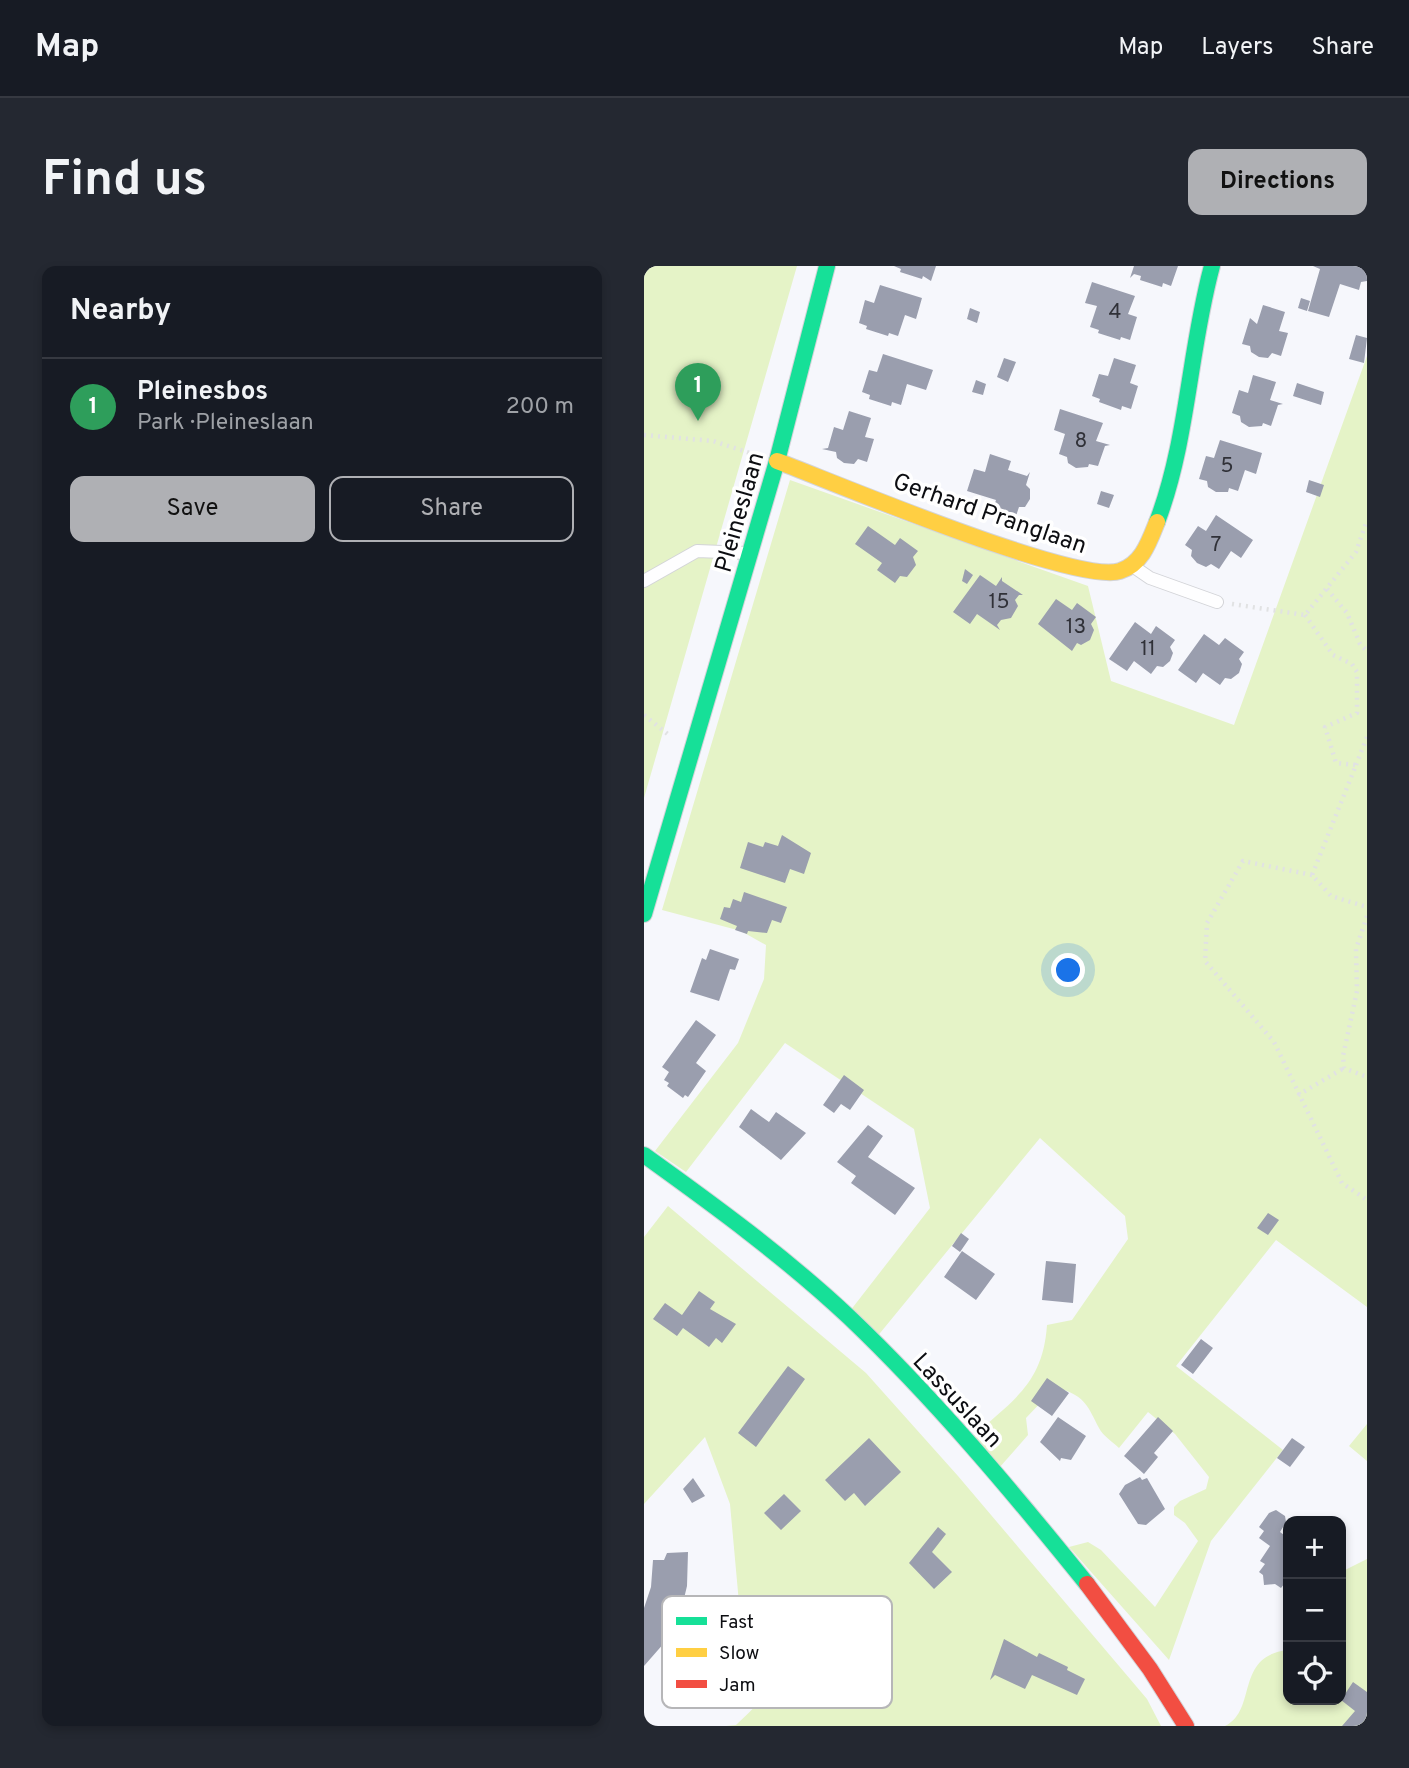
<!DOCTYPE html>
<meta charset="utf-8">
<style>
:root{--surface:#171b24;--page:#242831;--text:#f1f3f6;--muted:#9ea1a6;--line:#363941;--accent:#afb0b4}
body{margin:0;font-family:Overpass,sans-serif;background:var(--page);color:var(--text)}
.controls{position:absolute;right:21px;bottom:21px;display:grid;overflow:hidden;border-radius:14px;box-shadow:0 4px 10px #0003}
.controls button{width:63px;height:63px;display:grid;place-items:center;padding:0;border:0;border-bottom:2px solid var(--line);background:var(--surface);color:var(--text);font:35px sans-serif}
.you{position:absolute;left:425px;top:705px;width:24px;height:24px;margin:-18px;border:5px solid #fff;border-radius:50%;background:#1a73e8;box-shadow:0 0 0 10px #1a73e833}
.badge{display:grid;place-items:center;width:46px;height:46px;border-radius:50%;background:var(--accent);color:#fff;font-size:23px;font-weight:700}
.pin{position:absolute;translate:-50% -58px;filter:drop-shadow(0 2px 4px #0008)}
.pin::after{content:'';position:absolute;top:37px;width:24px;height:21px;background:inherit;clip-path:polygon(0 0,100% 0,50% 100%)}
.list{margin:0;padding:0;list-style:none}
h2{display:flex;justify-content:space-between;align-items:center;height:91px;margin:0;padding:0 28px;font-size:30px}
h2 small{font-size:23px;font-weight:400;color:var(--muted)}
.list li{display:grid;grid-template-columns:46px 1fr auto;gap:21px;align-items:center;box-sizing:border-box;height:98px;padding:0 28px;border-top:2px solid var(--line)}
.list b{display:block;font-size:26px;white-space:nowrap}
.list p{margin:0;font-size:23px;white-space:nowrap;color:var(--muted)}
.list em{font-size:23px;font-style:normal;color:var(--muted)}
.actions{display:flex;gap:14px;padding:21px 28px}
.actions a{flex:1;padding:16px 0;border:2px solid var(--accent);border-radius:14px;text-align:center;font-size:24px;color:var(--accent)}
.actions .main{background:var(--accent);color:#111}
.icon{flex:none;width:38px;height:38px;fill:none;stroke:currentColor;stroke-width:2;stroke-linecap:round;stroke-linejoin:round}
.map{position:relative;flex:none;width:723px;height:1460px;overflow:hidden;border-radius:14px}
header{display:flex;align-items:center;gap:42px;box-sizing:border-box;height:98px;padding:0 35px;background:var(--surface);border-bottom:2px solid var(--line)}
header strong{font-size:33px}
nav{display:flex;gap:38px;margin-inline-start:auto;font-size:24px}
.intro{display:flex;align-items:center;justify-content:space-between;box-sizing:border-box;height:168px;padding:0 42px}
h1{margin:0;font-size:49px}
.button{padding:18px 32px;border-radius:14px;background:var(--accent);color:#111;font-size:24px;font-weight:700}
main{display:flex;gap:42px;padding:0 42px}
aside{flex:1;background:var(--surface);border-radius:14px;box-shadow:0 4px 10px #0003}
.map>svg:first-child{display:block}
.green{fill:#e5f3c7}
.building{fill:#9a9eae}
.lines{fill:none;stroke-linecap:round;stroke-linejoin:round}
.lane-casing{stroke:#d3d4d8;stroke-width:14}
.fast-casing{stroke:#d3d4d8;stroke-width:18}
.slow-casing{stroke:#d3d4d8;stroke-width:18}
.jam-casing{stroke:#d3d4d8;stroke-width:18}
.path{stroke:#e1e2e3;stroke-width:4.5;stroke-dasharray:2 5;stroke-linecap:butt}
.lane{stroke:#fefeff;stroke-width:12}
.fast{stroke:#16e098;stroke-width:16}
.slow{stroke:#ffcf43;stroke-width:16}
.jam{stroke:#f24e42;stroke-width:16}
.labels{text-anchor:middle;stroke-width:7;stroke-linejoin:round;paint-order:stroke}
.number-label{font-size:21px;fill:#303138}
.street-label{font-size:24px;fill:#0c0d11;stroke:#fff}
.key{fill:#fff;stroke:#b6b6b8;stroke-width:2}
.key-label{font-size:19px;fill:#0c0d11}
</style>
<header>
<strong>Map</strong>
<nav><a>Map</a><a>Layers</a><a>Share</a></nav>
</header>
<div class="intro"><h1>Find us</h1><a class="button">Directions</a></div>
<main>
<aside>
<h2>Nearby<small></small></h2>
<ul class="list">
<li><span class="badge" style="background:#2e9e5b">1</span><div><b>Pleinesbos</b><p>Park · Pleineslaan</p></div><em>200 m</em></li>
</ul>
<div class="actions"><a class="main">Save</a><a>Share</a></div>
</aside>
<div class="map">
<svg width="723" height="1460" viewBox="0 0 723 1460">
<rect width="100%" height="100%" fill="#f6f7fc"/>
<path class="green" d="M0 0H153L0 532Z
M723 90V1041L632 974 532 1100 639 1184 567 1275 525 1394 425 1281 444 1276 457 1284 511 1341 554 1275 541 1257 530 1249V1241L536 1235 562 1223 565 1211 531 1168 504 1146 475 1182C469 1176 459 1170 455 1162 444 1141 442 1131 417 1123L402 1131 382 1152 384 1169 355 1202 328 1171C369 1134 399 1118 403 1059L428 1054 484 973 481 950 396 872 232 1072 206 1045 286 942 270 863 141 777 42 906 11 885 94 777 120 713 122 679 97 665 18 644 146 214 444 320 467 415 590 459Z
M24 940 222 1107 314 1210 503 1433 517 1460H82L92 1459C119 1433 132 1423 129 1384L116 1372 103 1369 97 1359 86 1238 61 1171 0 1238V971Z
M723 1158V1195L705 1180Z
M723 1293V1460H581C614 1444 590 1390 644 1384V1434H697V1306Z"/>
<path class="building" d="M250 0H292L287 15 279 10 278 13 256 6 257 3Z
M490 0H534L527 20 519 17 518 21 496 14 497 10 490 8 486 12Z
M669 0H723V15L717 16 715 24 696 18 685 51 664 45 676 3Z
M448 16 491 30 484 48 493 51 486 74 477 71 476 74 454 67 455 64 446 61 453 40 441 37Z
M236 19 278 32 272 53 261 49 254 70 245 67 244 70 222 63 223 60 215 57 221 34 230 37Z
M657 32 666 35 663 45 654 42Z
M619 39 641 46 635 65 644 67 637 90 628 87 624 92 615 91 607 86 606 80 598 78 606 52 613 58Z
M326 42 336 46 333 57 323 53Z
M712 69 723 72 720 97 705 93Z
M239 88 289 104 282 124 263 118 257 139 248 136 247 140 225 133 226 129 218 126 225 104 233 106Z
M360 92 372 96 364 116 353 111Z
M470 92 492 99 486 117 494 120 487 143 478 140 477 144 455 136 456 133 448 130 455 108 464 110Z
M609 109 632 116 626 134 639 138 634 139 627 160 619 157 618 160 605 161 597 156 596 150 588 147 595 124 604 127Z
M332 114 342 118 339 129 328 126Z
M653 117 680 126 677 139 649 130Z
M416 143 459 157 452 175 466 179 461 180 454 200 445 198 444 201 432 202 424 197 423 191 415 188 421 168 410 164Z
M205 145 227 152 221 171 230 173 223 196 214 193 210 198 200 197 193 192 192 186 178 183 184 182 190 161 199 164Z
M576 174 618 187 612 208 601 204 594 225 585 222 584 226H572L564 221 563 215 555 213 562 190 570 192Z
M346 188 367 195 364 204 383 210 386 206 382 219 386 223V233L381 241H375L372 250 349 243 352 234 323 225 330 203 341 206Z
M665 214 680 219 676 231 662 226Z
M457 225 470 229 465 242 453 238Z
M572 249 609 274 597 292 587 285 575 303 567 298 562 301 553 297 547 290 548 284 541 279 554 260 562 265Z
M224 260 251 279 256 272 274 285 269 291 272 299 263 311 256 310 251 317 233 304 238 297 211 278Z
M321 303 329 309 323 318 318 315Z
M336 309 352 320 358 311V315L379 329H375L371 334 374 340 367 352 357 354 353 359 356 364 333 348 326 358 309 346Z
M412 333 428 344 433 337 452 351 447 358 450 364 446 374 437 379 433 377 428 385 394 358Z
M491 356 507 368 512 360 531 374 526 381 529 387 526 395 519 401 513 400 507 408 490 395 483 405 465 393Z
M560 368 575 379 581 372 600 386 595 393 598 398 595 407 587 413 581 412 576 419 559 407 552 417 534 404Z
M138 569 167 587 160 608 146 603 141 617 96 602 104 576 119 581 121 576 134 580Z
M100 626 143 641 137 657 128 654 123 667 104 665 103 668 91 664 93 660 76 653 80 641 86 642 89 633 97 636Z
M66 683 95 693 91 704 86 703 75 735 46 726 58 692 62 694Z
M52 754 72 769 52 797 62 805 44 831 41 829 39 832 23 820 25 817 20 814 25 806 18 801Z
M200 809 220 824 206 844 197 838 190 847 179 839Z
M107 843 125 856 132 846 162 867 137 894 95 861Z
M224 859 239 870 224 891 271 922 251 949 207 917 212 910 193 896Z
M624 947 635 954 624 969 613 962Z
M317 967 325 973 316 986 308 980Z
M318 985 351 1008 332 1034 300 1011Z
M402 995 432 998 429 1037 398 1034Z
M55 1025 71 1036 66 1043 92 1058 78 1077 72 1072 65 1081 39 1062 33 1070 9 1053 21 1037 38 1049Z
M557 1073 569 1082 549 1108 537 1099Z
M144 1100 161 1113 112 1181 94 1167Z
M403 1112 425 1127 408 1150 387 1135Z
M414 1151 442 1170 427 1194 417 1192 416 1195 396 1176Z
M514 1151 529 1165 510 1187 514 1191 500 1208 480 1190Z
M225 1172 257 1206 221 1240 210 1227 201 1235 181 1214Z
M648 1172 661 1181 646 1201 633 1192Z
M496 1211 498 1214 503 1212 521 1243 502 1259 494 1258 475 1228 481 1219Z
M49 1212 61 1230 48 1237 39 1223Z
M140 1228 157 1245 137 1264 120 1247Z
M632 1244 641 1250 642 1256 636 1266 644 1272V1313L637 1322 631 1318 620 1319 619 1309 615 1306 621 1298 616 1295 626 1280 615 1272 620 1265 615 1261 625 1247Z
M294 1261 302 1268 288 1286 308 1306 290 1323 265 1297Z
M44 1286 43 1320 37 1345 21 1376 0 1400V1342L7 1321 9 1294H20L23 1287Z
M360 1373 393 1391 395 1387 424 1401 423 1404 441 1413 433 1429 388 1409 381 1423 351 1409 346 1414Z
M709 1416 723 1426V1460H698L711 1445 697 1434Z"/>
<g class="lines">
<g class="lane-casing">
<path id="lane" d="M490 301 506 312 573 336
M0 315 53 285 104 287"/>
</g>
<g class="fast-casing">
<path id="fast" d="M513 256C544 175 545 84 568 0
M0 648 133 195 183 0
M0 889C71 940 141 991 205 1051 291 1133 368 1225 443 1318"/>
</g>
<g class="slow-casing">
<path id="slow" d="M133 195C189 216 432 319 476 305 498 298 505 276 513 256"/>
</g>
<g class="jam-casing">
<path id="jam" d="M443 1318 506 1403 542 1460"/>
</g>
<path class="path" d="M0 169 69 175 109 188
M683 323 703 347 716 378 723 385
M588 338 661 349 712 286 723 254
M661 349 689 389 708 398 713 406V447L681 461 692 497 712 499 668 609 687 630 723 641
M0 449 26 470
M712 499 723 471
M668 609 599 595 563 657 561 695 630 776 698 917 723 934
M723 650 712 683 713 725 699 790 700 802 723 811
M654 829 700 802"/>
<use href="#lane" class="lane"/>
<use href="#fast" class="fast"/>
<use href="#slow" class="slow"/>
<use href="#jam" class="jam"/>
</g>
<g class="labels">
<g class="number-label">
<text x="471" y="52">4</text>
<text x="437" y="181">8</text>
<text x="583" y="206">5</text>
<text x="572" y="285">7</text>
<text x="355" y="342">15</text>
<text x="432" y="367">13</text>
<text x="504" y="389">11</text>
</g>
<g class="street-label">
<text transform="translate(95 246) rotate(-74)" y="8">Pleineslaan</text>
<text transform="translate(346 247) rotate(19)" y="8">Gerhard Pranglaan</text>
<text transform="translate(314 1134) rotate(47)" y="8">Lassuslaan</text>
</g>
</g>
<rect x="18" y="1330" width="230" height="112" rx="10" class="key"/>
<rect x="32" y="1351" width="31" height="8" fill="#16e098"/>
<rect x="32" y="1382" width="31" height="9" fill="#ffcf43"/>
<rect x="32" y="1414" width="31" height="8" fill="#f24e42"/>
<g class="key-label">
<text x="75" y="1362">Fast</text>
<text x="75" y="1393">Slow</text>
<text x="75" y="1425">Jam</text>
</g>
</svg>
<div class="controls">
<button>+</button>
<button>−</button>
<button><svg class="icon" aria-label="locate" viewBox="0 0 24 24"><circle cx="12" cy="12" r="6"/><path d="M12 2v4M12 18v4M2 12h4M18 12h4"/></svg></button>
</div>
<div class="you"></div>
<div class="pin badge" style="left:54px;top:155px;background:#2e9e5b">1</div>
</div>
</main>
